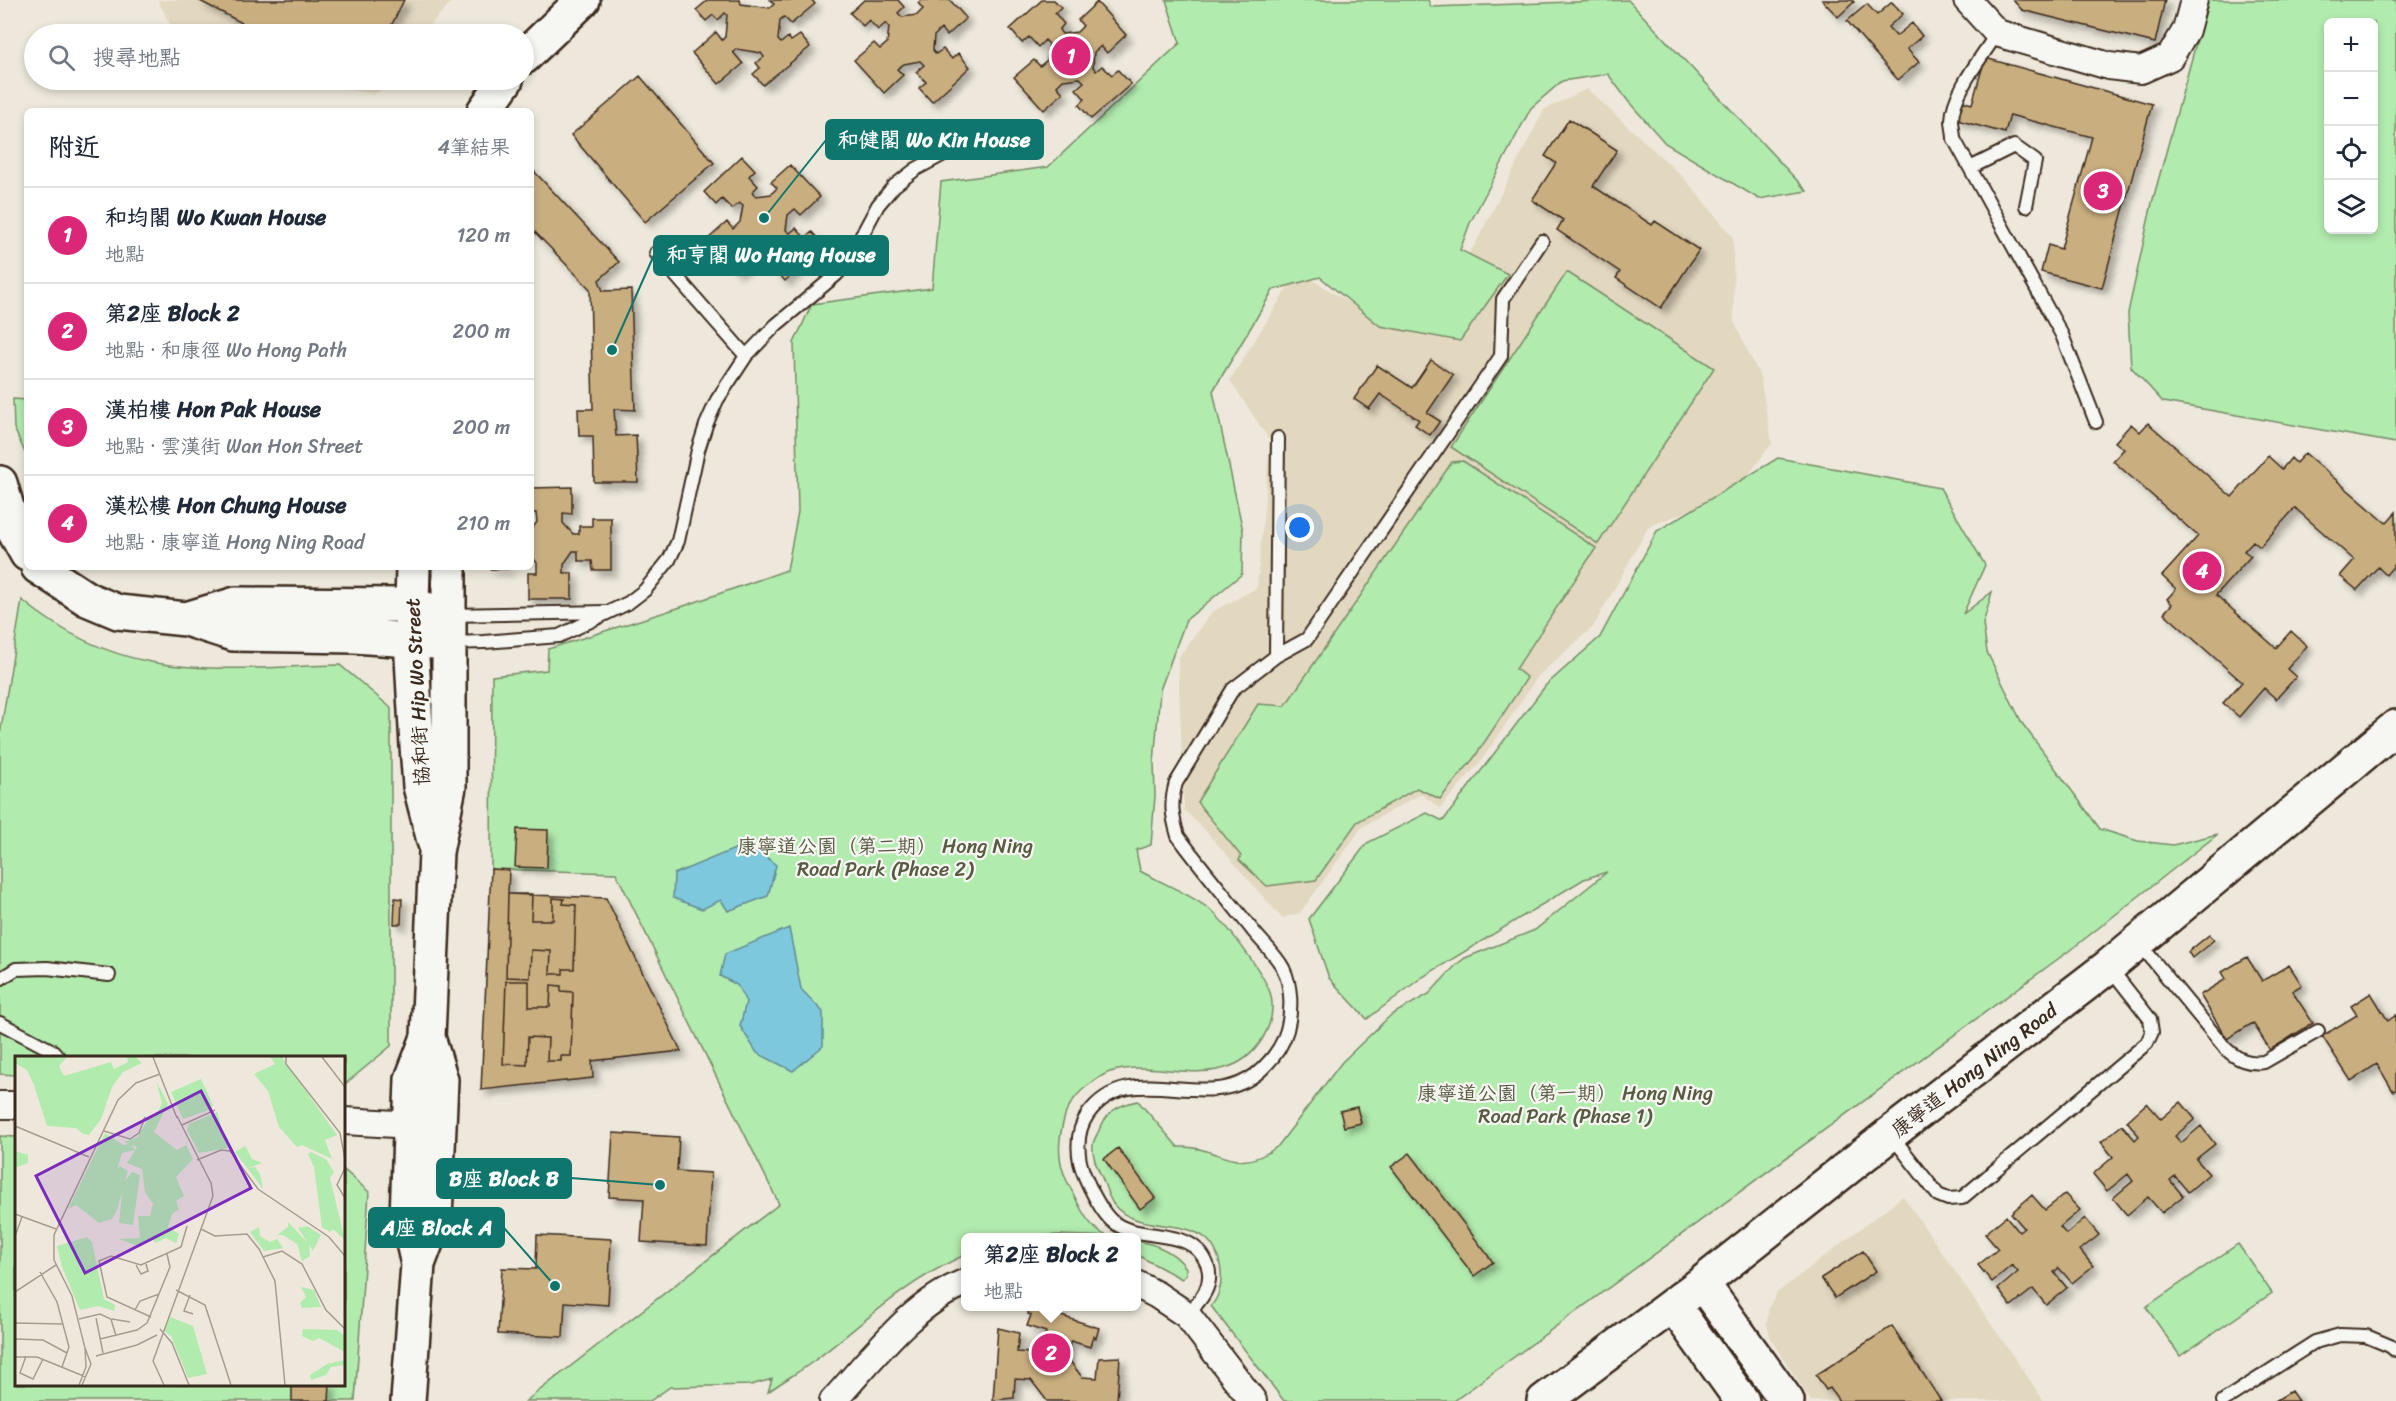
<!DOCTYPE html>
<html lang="zh-TW">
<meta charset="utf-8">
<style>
:root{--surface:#fff;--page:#f6f6f7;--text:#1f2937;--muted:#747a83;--line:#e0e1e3;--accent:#db2777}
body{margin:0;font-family:Sriracha,"LXGW WenKai TC",sans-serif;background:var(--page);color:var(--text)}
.controls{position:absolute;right:18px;top:18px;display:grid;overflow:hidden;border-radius:9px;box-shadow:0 3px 9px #0003}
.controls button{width:54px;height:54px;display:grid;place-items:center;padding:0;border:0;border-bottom:2px solid var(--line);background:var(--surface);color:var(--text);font:30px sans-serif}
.you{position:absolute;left:1300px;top:528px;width:21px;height:21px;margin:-15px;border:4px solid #fff;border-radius:50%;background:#1a73e8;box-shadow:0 0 0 9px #1a73e833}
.badge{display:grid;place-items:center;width:39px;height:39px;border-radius:50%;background:var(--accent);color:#fff;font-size:20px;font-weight:700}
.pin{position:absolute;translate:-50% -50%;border:3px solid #fff;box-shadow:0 2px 6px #0006}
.popup{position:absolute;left:961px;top:1233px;width:180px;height:78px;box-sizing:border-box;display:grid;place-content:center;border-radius:9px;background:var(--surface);filter:drop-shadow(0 2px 4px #0005);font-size:20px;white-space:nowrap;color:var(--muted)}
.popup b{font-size:22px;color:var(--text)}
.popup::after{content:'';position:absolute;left:50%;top:100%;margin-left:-12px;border:12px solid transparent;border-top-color:var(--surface)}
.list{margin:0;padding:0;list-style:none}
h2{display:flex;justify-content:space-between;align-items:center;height:78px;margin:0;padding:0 24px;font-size:26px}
h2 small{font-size:20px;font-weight:400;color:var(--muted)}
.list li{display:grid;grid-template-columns:39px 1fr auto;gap:18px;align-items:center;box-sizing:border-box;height:96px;padding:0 24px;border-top:2px solid var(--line)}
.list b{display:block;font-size:22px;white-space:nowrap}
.list p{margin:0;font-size:20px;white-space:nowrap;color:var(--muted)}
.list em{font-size:20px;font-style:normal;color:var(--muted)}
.icon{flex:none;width:33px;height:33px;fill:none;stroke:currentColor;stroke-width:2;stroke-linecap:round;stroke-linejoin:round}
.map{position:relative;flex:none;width:2396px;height:1401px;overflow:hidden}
.search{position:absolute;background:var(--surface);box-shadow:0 3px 9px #0003;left:24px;top:24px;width:510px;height:66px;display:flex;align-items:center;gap:15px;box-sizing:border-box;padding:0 21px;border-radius:33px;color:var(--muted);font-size:22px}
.panel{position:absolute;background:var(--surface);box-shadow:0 3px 9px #0003;left:24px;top:108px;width:510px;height:462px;border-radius:9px}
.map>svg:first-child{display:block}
.built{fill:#e2d7bf}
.green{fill:#b2ebae;stroke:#768a66;stroke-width:1.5;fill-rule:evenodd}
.water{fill:#7ec8de;stroke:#638991;stroke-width:1.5}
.building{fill:#c9ae7f;stroke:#3b2a1e;stroke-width:1.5;filter:url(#shadow)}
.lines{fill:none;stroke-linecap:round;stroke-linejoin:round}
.service-casing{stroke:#3b2a1e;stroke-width:16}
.minor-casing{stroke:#3b2a1e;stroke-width:30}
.secondary-casing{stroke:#3b2a1e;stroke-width:38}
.service{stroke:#f6f6f2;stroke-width:12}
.minor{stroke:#f6f6f2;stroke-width:26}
.secondary{stroke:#f6f6f2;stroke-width:33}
.labels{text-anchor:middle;stroke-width:4.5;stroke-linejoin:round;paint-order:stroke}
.street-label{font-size:20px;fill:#3b2a1e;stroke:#f6f6f2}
.park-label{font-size:20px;fill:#595a42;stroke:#f6f6f2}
.inset-road{fill:none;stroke:#a69c8f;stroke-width:1.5}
.view{fill:#7b2cbf;fill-opacity:0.15;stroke:#7b2cbf;stroke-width:3}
.inset-edge{fill:none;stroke:#3b2a1e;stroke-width:3}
.leader{fill:none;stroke:#0f766e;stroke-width:2}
.callout-dot{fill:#0f766e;stroke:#f6f6f2;stroke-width:2}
.callout{fill:#0f766e;stroke:#0f766e;stroke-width:2}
.callout-label{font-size:21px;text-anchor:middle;font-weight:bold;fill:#fff}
</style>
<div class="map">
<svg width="2396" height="1401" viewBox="0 0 2396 1401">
<defs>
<filter id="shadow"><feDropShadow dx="5.5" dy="5.5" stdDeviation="3" flood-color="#0004"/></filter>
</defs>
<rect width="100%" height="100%" fill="#ede8db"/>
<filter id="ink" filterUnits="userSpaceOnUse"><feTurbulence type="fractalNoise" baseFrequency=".0167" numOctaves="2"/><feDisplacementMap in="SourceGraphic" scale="12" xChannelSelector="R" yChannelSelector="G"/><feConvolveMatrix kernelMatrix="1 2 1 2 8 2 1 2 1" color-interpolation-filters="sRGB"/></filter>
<g filter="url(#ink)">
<path class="built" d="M158 0H453L422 34H190L172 28Z
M317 80H392L380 91 373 94 345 89Z
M1587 89 1684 178 1733 237 1734 322 1760 377 1772 443 1744 481 1712 502 1649 526 1593 627 1538 676 1481 761 1440 808 1421 794 1362 827 1300 913 1282 918 1204 829 1184 810 1178 658 1212 612 1257 588 1270 441 1230 380 1298 271 1374 318 1448 279 1475 245 1544 110Z
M1903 1196 2044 1401H1811L1771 1339 1767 1324 1769 1307 1777 1293Z"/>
<path class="green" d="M1166 0H1428L1431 7 1628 0 1807 191 1759 199 1665 143 1628 101 1608 74 1562 81 1531 108 1470 223 1460 250 1508 274 1460 341 1380 326 1320 277 1273 290 1213 391 1243 531 1242 574 1186 620 1160 690 1154 763 1155 796 1151 845 1136 850 1140 871C1162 883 1188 893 1208 908 1224 920 1267 977 1271 996 1277 1024 1257 1056 1231 1066 1193 1081 1150 1060 1110 1072 1103 1074 1096 1080 1090 1084 1079 1091 1067 1106 1064 1119 1058 1141 1057 1160 1067 1181 1078 1202 1086 1228 1109 1237L1060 1235 966 1238 965 1255C906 1281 865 1322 814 1361 799 1372 783 1381 768 1392L772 1379 751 1385 670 1387 650 1401H526L779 1204 616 873 491 869 492 676 547 670 548 649 681 607 787 570 798 512 794 343 812 304 932 288 941 182 1048 167 1180 43Z
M2208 0H2396V443L2163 402 2131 367 2128 313 2152 203ZM2328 22H2374V230H2328Z
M1567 272 1714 368 1598 544 1451 447Z
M13 399 27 400V457L14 428Z
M1778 458 1940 488 1985 565 1963 614 1992 592 1983 624 1987 652 2022 723 2100 829 2138 841 2173 845 2218 834 2073 948 1454 1401H1284L1211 1306C1219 1297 1222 1284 1221 1272 1215 1205 1143 1241 1114 1205 1109 1199 1106 1188 1103 1180 1098 1169 1092 1158 1093 1145 1093 1140 1098 1134 1100 1128 1109 1110 1118 1105 1138 1101L1178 1147C1221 1145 1234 1179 1278 1146L1342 1062 1391 1015 1429 994 1456 965 1465 958 1535 930 1607 872 1584 879 1421 978 1367 1019 1329 978 1309 919 1367 843 1427 813 1443 821 1546 685 1600 637 1657 531Z
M1463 461 1596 548 1516 669 1527 678 1474 758 1440 799 1417 788 1357 822 1316 880 1267 886 1239 860 1241 856 1197 802 1258 704 1285 706 1452 462Z
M22 600C125 685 216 668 340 665L391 708V1046L344 1085V1058H16V1075L0 1074V735Z
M0 1136 16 1137V1384H344V1170L369 1192 355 1401H0Z
M1137 1241C1155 1244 1175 1252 1186 1268V1275L1182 1279 1137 1255Z
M2238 1244 2272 1293 2180 1356 2146 1307Z"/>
<path class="water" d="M749 843 776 865 768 896 728 911 721 900 702 909 673 898 674 874Z
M789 928 801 989 823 1012V1046L793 1071 757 1053 740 1026 746 1002 737 985 720 976 725 954Z"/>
<path class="building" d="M198 0H404L387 34H263Z
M708 0H740L741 4 770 8 774 4 770 0H812L815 4 791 24 784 17 780 20 778 40 781 43 788 37 791 41 800 35 810 47 763 85 753 74 760 68 756 63 764 57 761 53 736 49 733 52 743 64 719 84 692 53 716 32 722 40 725 37 727 15 725 13 718 20 713 15 706 21 696 10Z
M864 0H898L904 7 898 13 902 17 917 15 923 9 918 3 921 0H950L966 18 947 36 941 29 934 36 933 50 936 54 943 49 952 59 958 53 970 67 932 102 919 88 926 82 916 72 924 65 920 61 904 64 897 69 903 75 884 93 854 60 874 43 880 49 887 43 889 27 886 23 878 30 869 20 863 26 850 13Z
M1042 0H1054L1061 7 1055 13 1064 24 1059 30 1062 34 1077 32 1083 26 1078 20 1097 2 1126 35 1107 53 1101 46 1094 52 1093 67 1096 71 1102 66 1112 75 1118 70 1131 84 1091 119 1079 105 1085 99 1076 89 1084 82 1080 78 1063 80 1057 86 1063 93 1044 110 1014 77 1034 60 1040 66 1047 60 1049 44 1045 40 1038 47 1029 37 1022 43 1010 29Z
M1822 0H1852L1854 2 1838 17Z
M2013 0H2165L2155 43 2022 10Z
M1892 2 1903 14 1888 27 1896 36 1912 23 1922 36 1907 49 1919 62 1898 80 1847 21 1867 4 1877 15Z
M1985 58 2152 104 2102 288 2041 272 2048 245 2061 249 2092 137 2010 115 2005 133 1957 120 1962 101 1972 104Z
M640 76 714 163 645 222 571 135Z
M1569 119 1617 150 1593 186 1652 225 1655 221 1699 250 1661 308 1616 278 1620 272 1557 230 1563 220 1532 200 1556 163 1545 156Z
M742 156 755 170 749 176 758 186 752 192 756 196 771 194 777 188 771 182 790 165 820 197 801 215 795 209 788 215 786 230 790 233 796 228 805 238 812 232 824 246 785 281 773 267 779 261 770 251 777 244 773 240 757 243 751 249 757 255 737 272 708 239 727 222 733 229 740 222 743 206 739 203 732 209 722 199 716 205 704 192Z
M531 168 619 262 599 280 603 291 631 290 635 410 614 409 616 436 636 435 638 482H594L593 436H579L578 409H593L590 289 531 228Z
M1431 360 1453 375 1427 413 1440 421 1430 435 1415 425 1419 420 1380 394 1369 409 1354 399 1377 365 1412 388Z
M2148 423 2232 497 2268 456 2282 469 2291 458 2296 463 2305 453 2386 523 2396 512V563L2386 575 2378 567 2357 590 2340 576 2354 560 2295 508 2260 547 2253 541 2244 551 2251 556 2216 595 2276 648 2291 631 2307 646 2287 669 2296 677 2276 699 2264 688 2239 717 2223 703 2242 682 2164 613 2172 604 2167 599 2176 589 2162 576 2198 536 2113 461 2124 449 2115 442 2131 424 2140 432Z
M572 487V514L563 513V523L573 534H579V526H592V518H611V570H593L592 561H578V551H573L564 564V573H572V599H528V573H537V563L531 555V530L537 522 536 513H531V488Z
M490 567H508V569H490Z
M517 829 548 830 547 868 515 867Z
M491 869 509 870 508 894 606 898 681 1051 592 1061 593 1078 481 1090Z
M508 894H532L531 920H553V898L564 899 563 904 576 905 574 969H563V974H550L551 951 531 950 530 978 506 977Z
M395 898 402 899 401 924H394Z
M2209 935 2214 940 2192 958 2188 952Z
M2247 957 2262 981 2289 965 2302 985 2292 991 2313 1023 2270 1050 2253 1023 2227 1039 2200 995 2226 979 2222 972Z
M506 981H529V1007H550L551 985 561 986V991L573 992 571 1056H561V1061H547L548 1038 528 1037 527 1065 503 1064Z
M2371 993 2388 1021 2396 1015V1090L2393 1091 2377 1064 2351 1081 2322 1036 2357 1015 2351 1006Z
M2181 1102 2195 1119 2175 1136 2181 1143 2201 1126 2215 1144 2196 1159 2209 1174 2188 1192 2175 1176 2170 1180 2183 1196 2162 1213 2148 1197 2127 1215 2113 1198 2133 1181 2128 1174 2107 1191 2093 1174 2113 1157 2101 1142 2122 1125 2135 1140 2139 1136 2127 1121 2147 1103 2161 1119Z
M1357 1107 1361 1123 1344 1127 1340 1111Z
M613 1133 679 1137 677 1171 711 1173 707 1246 641 1242 644 1199 609 1197Z
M1118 1148 1155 1198 1140 1209 1104 1159Z
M1410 1153 1493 1262 1474 1276 1391 1167Z
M2065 1194 2080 1210 2060 1227 2066 1234 2085 1218 2099 1235 2080 1250 2093 1266 2072 1283 2059 1268 2054 1272 2067 1288 2046 1305 2033 1289 2011 1306 1998 1289 2018 1272 2012 1265 1992 1282 1978 1265 1998 1249 1985 1234 2006 1216 2019 1232 2024 1228 2011 1213 2032 1195 2045 1210Z
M537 1235 611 1239 608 1305 565 1302 563 1337 498 1334 502 1268 536 1269Z
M1863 1251 1876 1271 1835 1298 1821 1278Z
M1030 1306 1099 1328 1096 1338 1093 1336 1090 1347 1071 1341 1066 1356 1082 1377 1097 1378 1099 1358 1120 1357 1117 1401H1047L1031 1380 1015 1379 1014 1398 993 1400 998 1328 1019 1333 1017 1352 1033 1353 1041 1347 1046 1332 1027 1326 1031 1315 1028 1314Z
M1892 1326 1941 1401H1839L1830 1388 1826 1390 1816 1375Z
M292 1384H330L329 1401H292Z
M2291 1391 2298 1401H2275Z"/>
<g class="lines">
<g class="service-casing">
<path id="service" d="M1997 33C1983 56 1953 91 1952 120 1952 126 1954 132 1954 139L2062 335 2096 422
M1970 168 2014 146 2035 161 2026 206
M656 253 746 356
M451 615 607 612
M450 643 484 642 559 636 628 603 645 590 669 560 678 541 698 450 706 425 717 400 746 356 776 325 836 275 847 263 878 205 894 186 916 169 944 154 997 143
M1276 656 1278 438
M2139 943 2226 1049C2238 1060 2248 1064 2264 1062L2318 1031
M0 979 16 969 47 968 109 975
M0 1023 53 1051 59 1058
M1891 1135 1938 1195 1948 1199 1962 1198 2147 1043 2152 1032 2150 1019 2110 968
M1187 1315C1200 1301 1215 1285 1207 1264 1192 1226 1144 1242 1116 1224 1102 1216 1084 1178 1080 1162 1077 1146 1078 1128 1088 1114 1133 1052 1213 1123 1266 1065 1276 1055 1283 1044 1287 1030 1292 1011 1292 986 1283 968 1276 955 1263 943 1254 932 1229 900 1202 869 1178 836 1172 816 1170 803 1176 783L1233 689 1276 656 1307 639 1501 356 1503 299 1542 241
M2223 1401 2315 1342 2340 1335 2366 1336 2390 1346 2396 1351"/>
</g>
<g class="minor-casing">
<path id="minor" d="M1967 0 1997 33 2109 66 2141 70 2170 57 2186 30 2194 0
M0 1105H16
M344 1121 429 1126
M1136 1284 1157 1295 1187 1315 1253 1401
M833 1401C872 1359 911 1304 966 1282"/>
</g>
<g class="secondary-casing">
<path id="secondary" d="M524 57 583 0
M484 111 506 80
M0 483 14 531 27 554
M38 567 87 599 118 612 186 619 233 634 355 636 449 643
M413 567 411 640 417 746 420 786 434 841
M186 619 236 604 411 605 433 611
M418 1264 407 1217 412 1079 428 1037 436 852 449 787V567
M1702 1283 1787 1401
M1673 1305 1742 1401
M408 1401 418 1264 435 1219 441 1080 428 1037
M1544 1401 1702 1283 1890 1134 2109 966 2396 727"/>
</g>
<use href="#service" class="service"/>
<use href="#minor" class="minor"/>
<use href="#secondary" class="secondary"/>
</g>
</g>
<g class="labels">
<g class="street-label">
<text transform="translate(417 692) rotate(-93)" y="7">協和街 Hip Wo Street</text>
<text transform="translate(1974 1070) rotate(-38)" y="7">康寧道 Hong Ning Road</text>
</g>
<g class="park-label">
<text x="885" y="853">康寧道公園（第二期） Hong Ning<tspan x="885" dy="23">Road Park (Phase 2)</tspan></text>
<text x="1565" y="1100">康寧道公園（第一期） Hong Ning<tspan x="1565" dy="23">Road Park (Phase 1)</tspan></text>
</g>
</g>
<g transform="translate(15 1056)">
<rect width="330" height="330" fill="#ede8db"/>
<path d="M0 1H52L44 10 49 20 96 6 99 13 113 6 112 1H121L127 7 108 16 97 31 86 63 74 79 68 78 61 72 32 70 19 29 12 14 0 7ZM255 1H267L322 79 310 84 317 103 287 89 282 91 264 71 253 35 239 18 260 8ZM186 23 198 49 196 53 168 63 156 36ZM141 25 153 48 139 76 162 94 171 89 178 103 161 121 169 140 161 145 164 153 157 158 153 171 164 178 161 187 151 182 141 187 136 182 123 190 104 183 125 182 123 160H135L138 148 130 136 127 113 112 107 122 91 109 86 123 81 133 63 141 60 147 47ZM202 56 213 92 184 97 172 74 174 68ZM90 77 108 89 116 88 120 94 107 97 102 114 105 110 113 115 102 154 97 163 84 167 61 149 53 153ZM230 90 237 103 247 107 234 112 240 111 245 118 248 133 220 96ZM0 95 13 99V107L0 112ZM296 96 311 103 319 116 315 122 330 184 318 173 315 176 307 171 299 111 293 98ZM117 116 125 119 118 169 104 167 108 128ZM273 166 294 188 295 200 287 205 282 188 268 179H262L273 171ZM292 170 306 179 298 195 283 172ZM244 171 245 180 255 186 262 183 268 192 249 195 235 176ZM72 181 77 186 89 243 100 249 99 255 83 250 65 254 47 211 42 190ZM286 231 299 234 306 251 287 252 285 247 291 241ZM155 261 178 270 192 318 173 322 156 280 149 275ZM288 273 322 274 330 280V296L304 282 298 285 287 280ZM330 304 329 309 316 311 311 319 296 324 295 319 312 308Z" fill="#b2ebae"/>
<path class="inset-road" d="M138 1 162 62M271 1V8L325 77 330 103M307 1 330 31M167 69 200 54M0 70 74 101M89 75 115 83 124 77 130 61M182 104 206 94 215 95 243 133 314 181 330 200M330 112 322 129 330 142M0 158 41 173M186 173 200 180 232 178 244 193 260 225 270 329M0 180 7 161M166 191 172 170M248 201 267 195 287 208 311 254 330 273M121 209 126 218 133 215 131 208M25 216 42 246 54 291 47 311M161 234 190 249 216 329M0 236 41 209M175 239 169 255 178 258M120 254 125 245 144 238M136 261 92 241 84 205 96 200 126 209 166 191M81 262 88 297M64 263 85 258 96 263 101 280M97 263 115 266M0 267 48 268M145 273 157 287 174 329M0 283 28 284 52 297M85 283 122 274 132 267 155 211 152 198M11 300 5 317 18 323 28 303M81 300 122 289 142 279M0 301H22L71 321M138 305 198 140 196 127 162 60M138 305 149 329M64 329 71 311 70 292 57 240 39 204V179L103 44 121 27 145 18M67 329 76 308 70 292"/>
<path class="view" d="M186 35 236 132 70 217 21 120Z"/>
<rect width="330" height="330" class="inset-edge"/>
</g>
<path class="leader" d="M764 218L826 140M612 350L654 255M660 1185L571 1178M555 1286L504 1228"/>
<g class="callout-dot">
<circle cx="764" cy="218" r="6"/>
<circle cx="612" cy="350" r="6"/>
<circle cx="660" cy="1185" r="6"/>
<circle cx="555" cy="1286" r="6"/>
</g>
<g class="callout">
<rect x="826" y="120" width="217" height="39" rx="6"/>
<rect x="654" y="236" width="234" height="39" rx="6"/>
<rect x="437" y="1159" width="134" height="39" rx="6"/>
<rect x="369" y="1208" width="135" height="39" rx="6"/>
</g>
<g class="callout-label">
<text x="934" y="147">和健閣 Wo Kin House</text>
<text x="771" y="262">和亨閣 Wo Hang House</text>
<text x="504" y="1186">B座 Block B</text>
<text x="437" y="1235">A座 Block A</text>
</g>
</svg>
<div class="controls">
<button>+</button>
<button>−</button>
<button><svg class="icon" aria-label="locate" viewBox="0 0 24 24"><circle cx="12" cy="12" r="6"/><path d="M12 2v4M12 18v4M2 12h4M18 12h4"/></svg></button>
<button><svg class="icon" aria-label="layers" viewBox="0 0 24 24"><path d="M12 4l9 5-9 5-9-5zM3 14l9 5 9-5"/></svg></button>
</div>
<div class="you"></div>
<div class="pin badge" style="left:1071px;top:56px">1</div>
<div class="pin badge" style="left:1051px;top:1353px">2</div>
<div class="popup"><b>第2座 Block 2</b>地點</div>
<div class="pin badge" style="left:2103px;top:191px">3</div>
<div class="pin badge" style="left:2202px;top:571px">4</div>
<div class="search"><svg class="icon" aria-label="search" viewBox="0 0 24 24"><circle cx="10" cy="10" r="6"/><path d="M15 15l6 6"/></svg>搜尋地點</div>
<section class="panel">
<h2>附近<small>4筆結果</small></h2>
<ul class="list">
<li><span class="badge">1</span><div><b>和均閣 Wo Kwan House</b><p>地點</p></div><em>120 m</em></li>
<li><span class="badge">2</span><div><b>第2座 Block 2</b><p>地點 · 和康徑 Wo Hong Path</p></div><em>200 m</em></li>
<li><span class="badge">3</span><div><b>漢柏樓 Hon Pak House</b><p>地點 · 雲漢街 Wan Hon Street</p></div><em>200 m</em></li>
<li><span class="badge">4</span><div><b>漢松樓 Hon Chung House</b><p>地點 · 康寧道 Hong Ning Road</p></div><em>210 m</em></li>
</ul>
</section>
</div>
